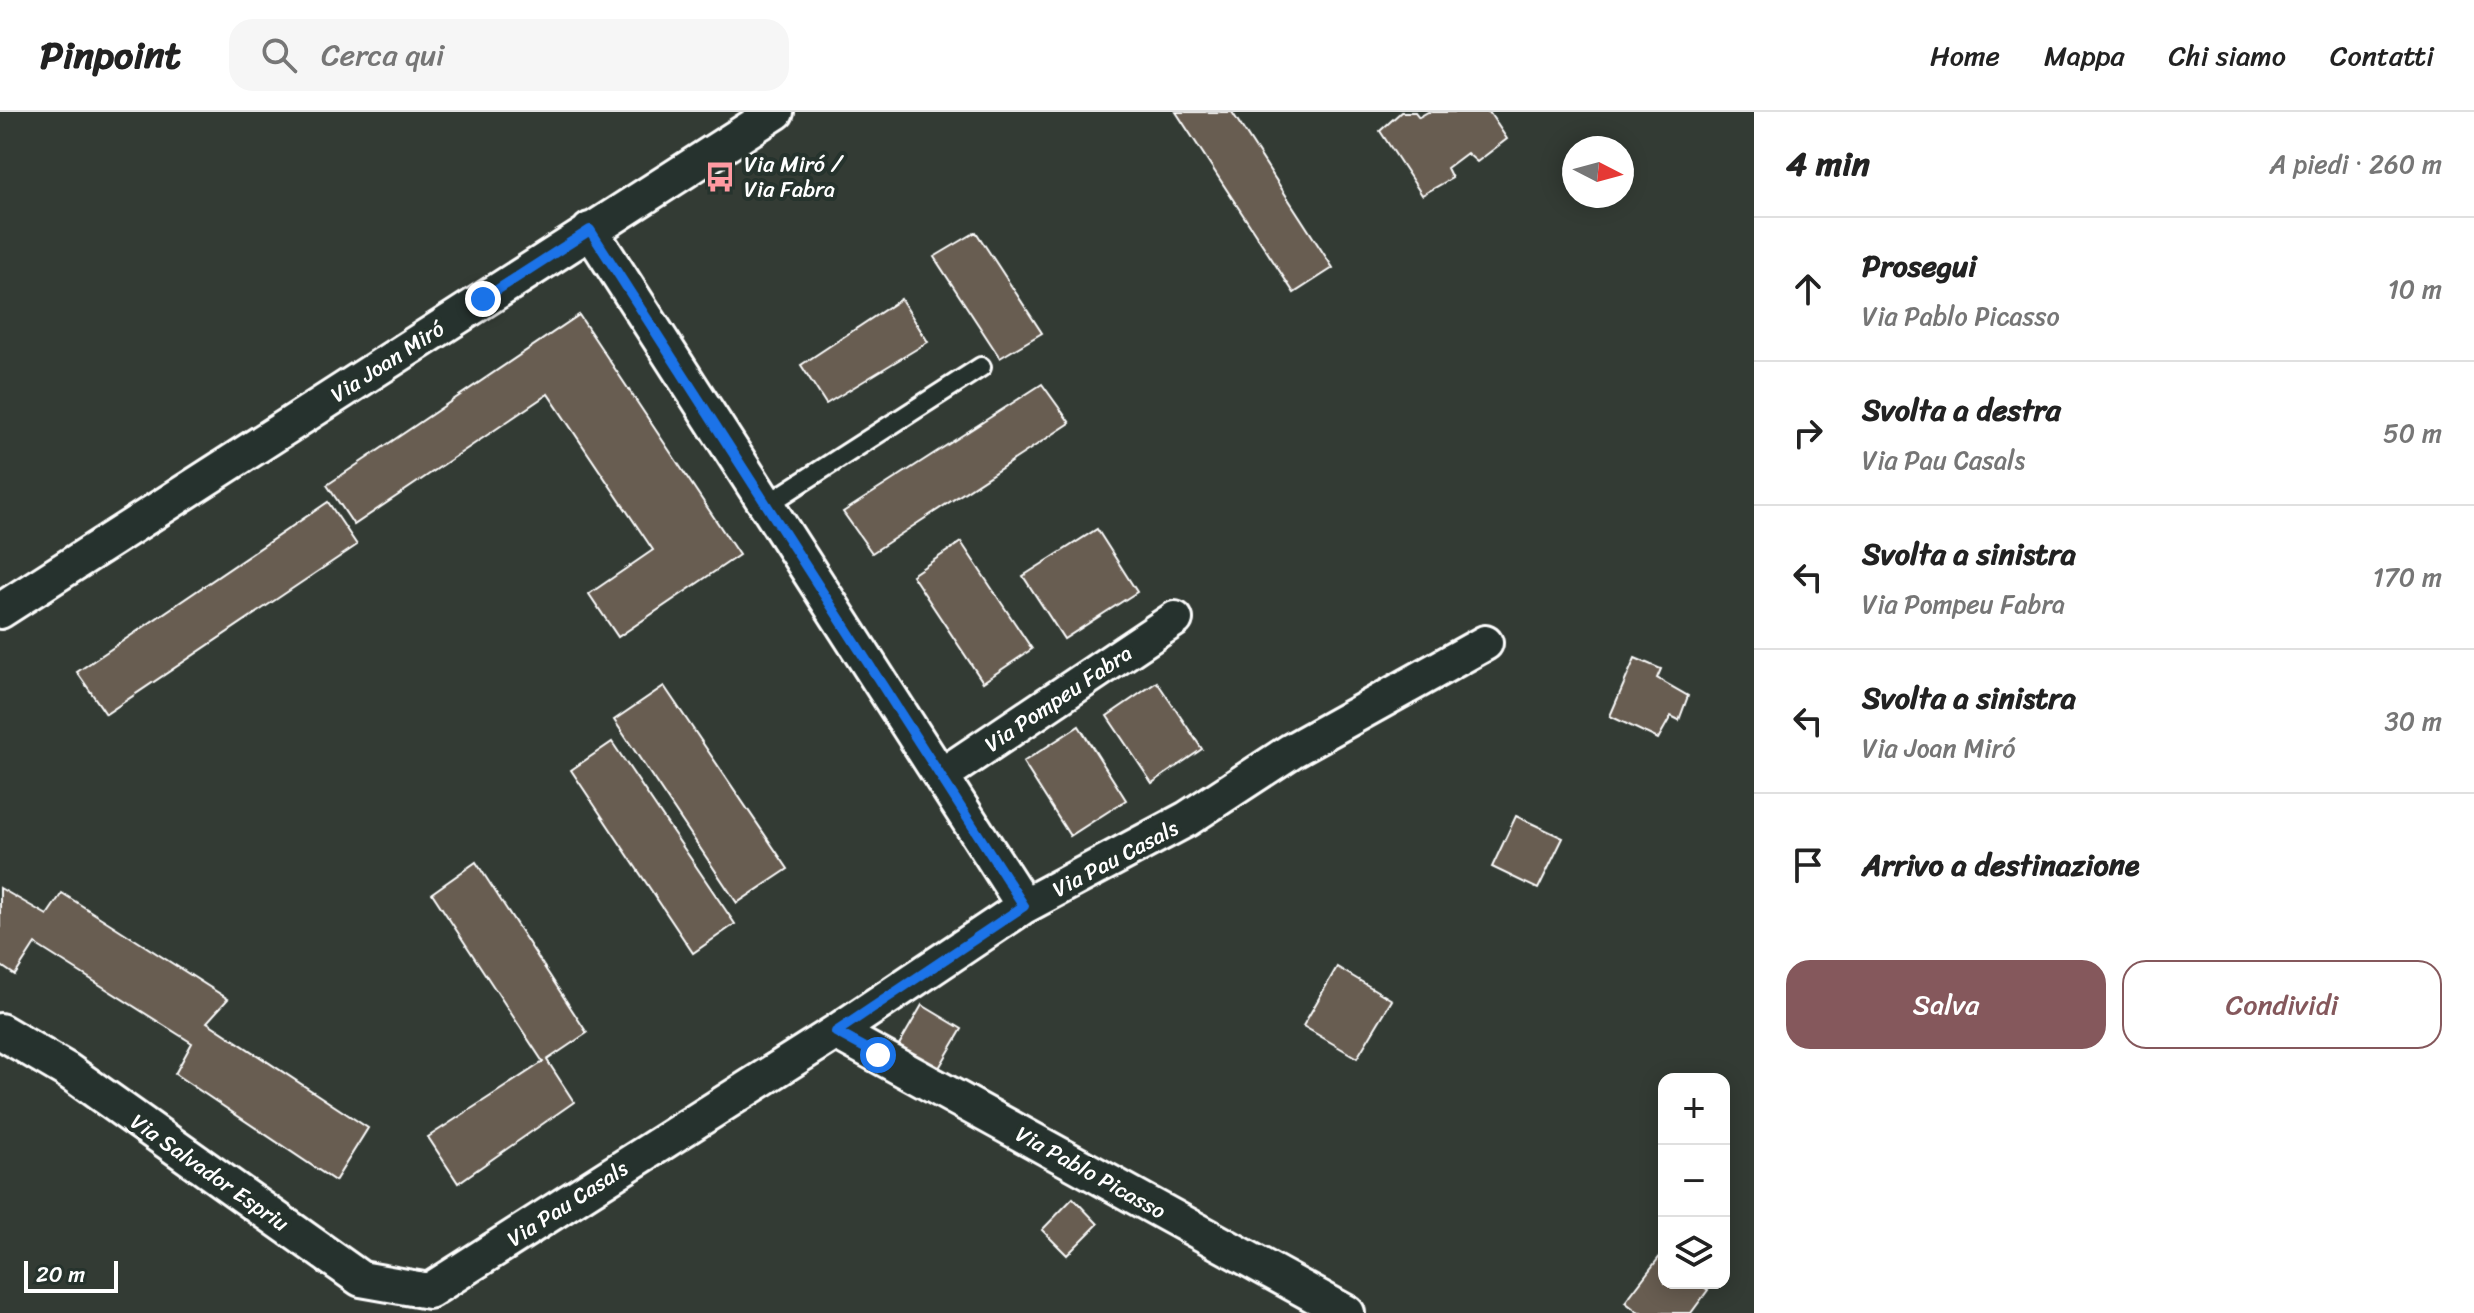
<!DOCTYPE html>
<html lang="it">
<meta charset="utf-8">
<style>
:root{--surface:#fff;--page:#f6f6f6;--text:#222;--muted:#767676;--line:#e0e0e0;--accent:#85585c}
body{margin:0;font-family:Sriracha,sans-serif;background:var(--page);color:var(--text)}
.controls{position:absolute;right:24px;bottom:24px;display:grid;overflow:hidden;border-radius:16px;box-shadow:0 4px 20px #0003}
.controls button{width:72px;height:72px;display:grid;place-items:center;padding:0;border:0;border-bottom:2px solid var(--line);background:var(--surface);color:var(--text);font:40px sans-serif}
.compass{position:absolute;left:1562px;top:24px;width:72px;height:72px;border-radius:50%;background:var(--surface);box-shadow:0 4px 20px #0003;rotate:96deg}
.scale{position:absolute;left:24px;bottom:20px;width:94px;box-sizing:border-box;padding-left:8px;border:4px solid #fff;border-top:0;font-size:22px;line-height:28px;white-space:nowrap;color:#fff;-webkit-text-stroke:6px #26332d;paint-order:stroke}
.stop{position:absolute;width:24px;height:24px;margin:-18px;border:6px solid #1a73e8;border-radius:50%;background:#fff}
.stop.end{background:#1a73e8;border-color:#fff;box-shadow:0 2px 8px #0008}
.list{margin:0;padding:0;list-style:none}
h2{display:flex;justify-content:space-between;align-items:center;height:104px;margin:0;padding:0 32px;font-size:34px}
h2 small{font-size:26px;font-weight:400;color:var(--muted)}
.list li{display:grid;grid-template-columns:52px 1fr auto;gap:24px;align-items:center;box-sizing:border-box;height:144px;padding:0 32px;border-top:2px solid var(--line)}
.list b{display:block;font-size:30px;white-space:nowrap}
.list p{margin:0;font-size:26px;white-space:nowrap;color:var(--muted)}
.list em{font-size:26px;font-style:normal;color:var(--muted)}
.actions{display:flex;gap:16px;padding:24px 32px}
.actions a{flex:1;padding:18px 0;border:2px solid var(--accent);border-radius:24px;text-align:center;font-size:28px;color:var(--accent)}
.actions .main{background:var(--accent);color:#fff}
.icon{flex:none;width:44px;height:44px;fill:none;stroke:currentColor;stroke-width:2;stroke-linecap:round;stroke-linejoin:round}
.map{position:relative;flex:none;width:1754px;height:1201px;overflow:hidden}
header{display:flex;align-items:center;gap:48px;box-sizing:border-box;height:112px;padding:0 40px;background:var(--surface);border-bottom:2px solid var(--line)}
header strong{font-size:38px}
nav{display:flex;gap:44px;margin-inline-start:auto;font-size:28px}
.search{width:560px;height:72px;background:var(--page);display:flex;align-items:center;gap:20px;box-sizing:border-box;padding:0 28px;border-radius:24px;color:var(--muted);font-size:30px}
main{display:flex}
aside{flex:1;background:var(--surface)}
.map>svg:first-child{display:block}
.building{fill:#675d51;stroke:#fff;stroke-width:2}
.lines{fill:none;stroke-linecap:round;stroke-linejoin:round}
.service-casing{stroke:#fff;stroke-width:24}
.minor-casing{stroke:#fff;stroke-width:40}
.service{stroke:#26332d;stroke-width:18}
.minor{stroke:#26332d;stroke-width:34}
.route{stroke:#1a73e8;stroke-width:10}
.labels{text-anchor:middle;stroke-width:8;stroke-linejoin:round;paint-order:stroke}
.poi-label{font-size:22px;fill:#fff;stroke:#26332d;text-anchor:start}
.street-label{font-size:22px;fill:#fff;stroke:#26332d}
</style>
<header>
<strong>Pinpoint</strong>
<div class="search"><svg class="icon" aria-label="search" viewBox="0 0 24 24"><circle cx="10" cy="10" r="6"/><path d="M15 15l6 6"/></svg>Cerca qui</div>
<nav><a>Home</a><a>Mappa</a><a>Chi siamo</a><a>Contatti</a></nav>
</header>
<main>
<div class="map">
<svg width="1754" height="1201" viewBox="0 0 1754 1201">
<rect width="100%" height="100%" fill="#333b34"/>
<filter id="ink" filterUnits="userSpaceOnUse"><feTurbulence type="fractalNoise" baseFrequency=".0125" numOctaves="2"/><feDisplacementMap in="SourceGraphic" scale="16" xChannelSelector="R" yChannelSelector="G"/><feConvolveMatrix kernelMatrix="1 2 1 2 8 2 1 2 1" color-interpolation-filters="sRGB"/></filter>
<g filter="url(#ink)">
<path class="building" d="M1176 0H1232L1333 156 1294 181Z
M1401 0H1415L1419 5 1428 0H1489L1507 27 1477 50 1467 41 1447 56 1452 66 1422 83 1380 19Z
M976 120 1042 221 1000 246 934 145Z
M901 187 928 230 826 292 801 253Z
M579 203 739 443 618 525 589 482 653 438 548 282 354 413 327 373Z
M1042 272 1070 311 872 441 843 400Z
M328 390 357 433 106 602 77 560Z
M1097 417 1137 480 1064 527 1023 464Z
M961 430 1032 537 983 570 912 463Z
M1635 546 1661 557 1657 566 1688 584 1679 608 1671 604 1658 627 1610 604Z
M1157 570 1202 637 1152 671 1107 604Z
M664 574 788 757 737 791 614 608Z
M1079 614 1126 688 1070 724 1023 650Z
M612 630 735 812 693 841 571 658Z
M1516 704 1563 726 1538 777 1492 755Z
M476 750 587 921 547 948 574 990 458 1071 428 1025 543 950 432 781Z
M0 776 47 803 62 781 228 887 207 910 368 1016 335 1069 175 962 192 931 35 832 15 863 0 853Z
M1337 855 1392 888 1357 946 1303 914Z
M922 893 962 917 936 961 896 938Z
M1073 1086 1098 1112 1067 1143 1042 1118Z
M1661 1143 1664 1145V1171H1698L1708 1178 1691 1201H1639L1625 1190Z"/>
<g class="lines">
<g class="service-casing">
<path id="service" d="M768 392 981 255"/>
</g>
<g class="minor-casing">
<path id="minor" d="M590 118 1024 794
M0 499 776 0
M941 664 1175 507
M0 919 68 959 361 1167 429 1179 836 920 1024 794 1187 707 1291 639 1485 531
M836 920 1347 1201"/>
</g>
<use href="#service" class="service"/>
<use href="#minor" class="minor"/>
</g>
</g>
<g class="lines" filter="url(#ink)">
<path class="route" d="M483 187 590 118 1024 794 836 920 878 943"/>
</g>
<defs>
<g id="bus-bare" transform="scale(2.4)"><path d="M-5-6H5V4H4V6H2V4H-2V6H-4V4H-5ZM-3.5-4V0h7V-4ZM-3.5 1.2v1.5H-2V1.2ZM2 1.2v1.5H3.5V1.2Z" fill="#ff9aa2" stroke="#26332d" stroke-width="2.5" paint-order="stroke"/></g>
</defs>
<g fill-rule="evenodd">
<use href="#bus-bare" x="720" y="65"/>
</g>
<g class="labels">
<g class="poi-label">
<text x="744" y="60">Via Miró /<tspan x="744" dy="25">Via Fabra</tspan></text>
</g>
<g class="street-label">
<text transform="translate(387 249) rotate(-33)" y="8">Via Joan Miró</text>
<text transform="translate(1058 586) rotate(-34)" y="8">Via Pompeu Fabra</text>
<text transform="translate(1115 746) rotate(-28)" y="8">Via Pau Casals</text>
<text transform="translate(210 1060) rotate(35)" y="8">Via Salvador Espriu</text>
<text transform="translate(1091 1060) rotate(29)" y="8">Via Pablo Picasso</text>
<text transform="translate(567 1091) rotate(-33)" y="8">Via Pau Casals</text>
</g>
</g>
</svg>
<div class="controls">
<button>+</button>
<button>−</button>
<button><svg class="icon" aria-label="layers" viewBox="0 0 24 24"><path d="M12 4l9 5-9 5-9-5zM3 14l9 5 9-5"/></svg></button>
</div>
<svg class="compass" viewBox="-18 -18 36 36"><path d="M0-13l5 13h-10z" fill="#e53935"/><path d="M0 13l5-13h-10z" fill="#767676"/></svg>
<div class="scale">20 m</div>
<div class="stop" style="left:878px;top:943px"></div>
<div class="stop end" style="left:483px;top:187px"></div>
</div>
<aside>
<h2>4 min<small>A piedi · 260 m</small></h2>
<ul class="list">
<li><svg class="icon" aria-label="ahead" viewBox="0 0 24 24"><path d="M12 20V5M6 11l6-6 6 6"/></svg><div><b>Prosegui</b><p>Via Pablo Picasso</p></div><em>10 m</em></li>
<li><svg class="icon" aria-label="right" viewBox="0 0 24 24"><path d="M7 20v-9h11M14 6l5 5-5 5"/></svg><div><b>Svolta a destra</b><p>Via Pau Casals</p></div><em>50 m</em></li>
<li><svg class="icon" aria-label="left" viewBox="0 0 24 24"><path d="M17 20v-9H6M10 6l-5 5 5 5"/></svg><div><b>Svolta a sinistra</b><p>Via Pompeu Fabra</p></div><em>170 m</em></li>
<li><svg class="icon" aria-label="left" viewBox="0 0 24 24"><path d="M17 20v-9H6M10 6l-5 5 5 5"/></svg><div><b>Svolta a sinistra</b><p>Via Joan Miró</p></div><em>30 m</em></li>
<li><svg class="icon" aria-label="arrive" viewBox="0 0 24 24"><path d="M6 21V4h12l-3 4 3 4H6"/></svg><div><b>Arrivo a destinazione</b></div></li>
</ul>
<div class="actions"><a class="main">Salva</a><a>Condividi</a></div>
</aside>
</main>
